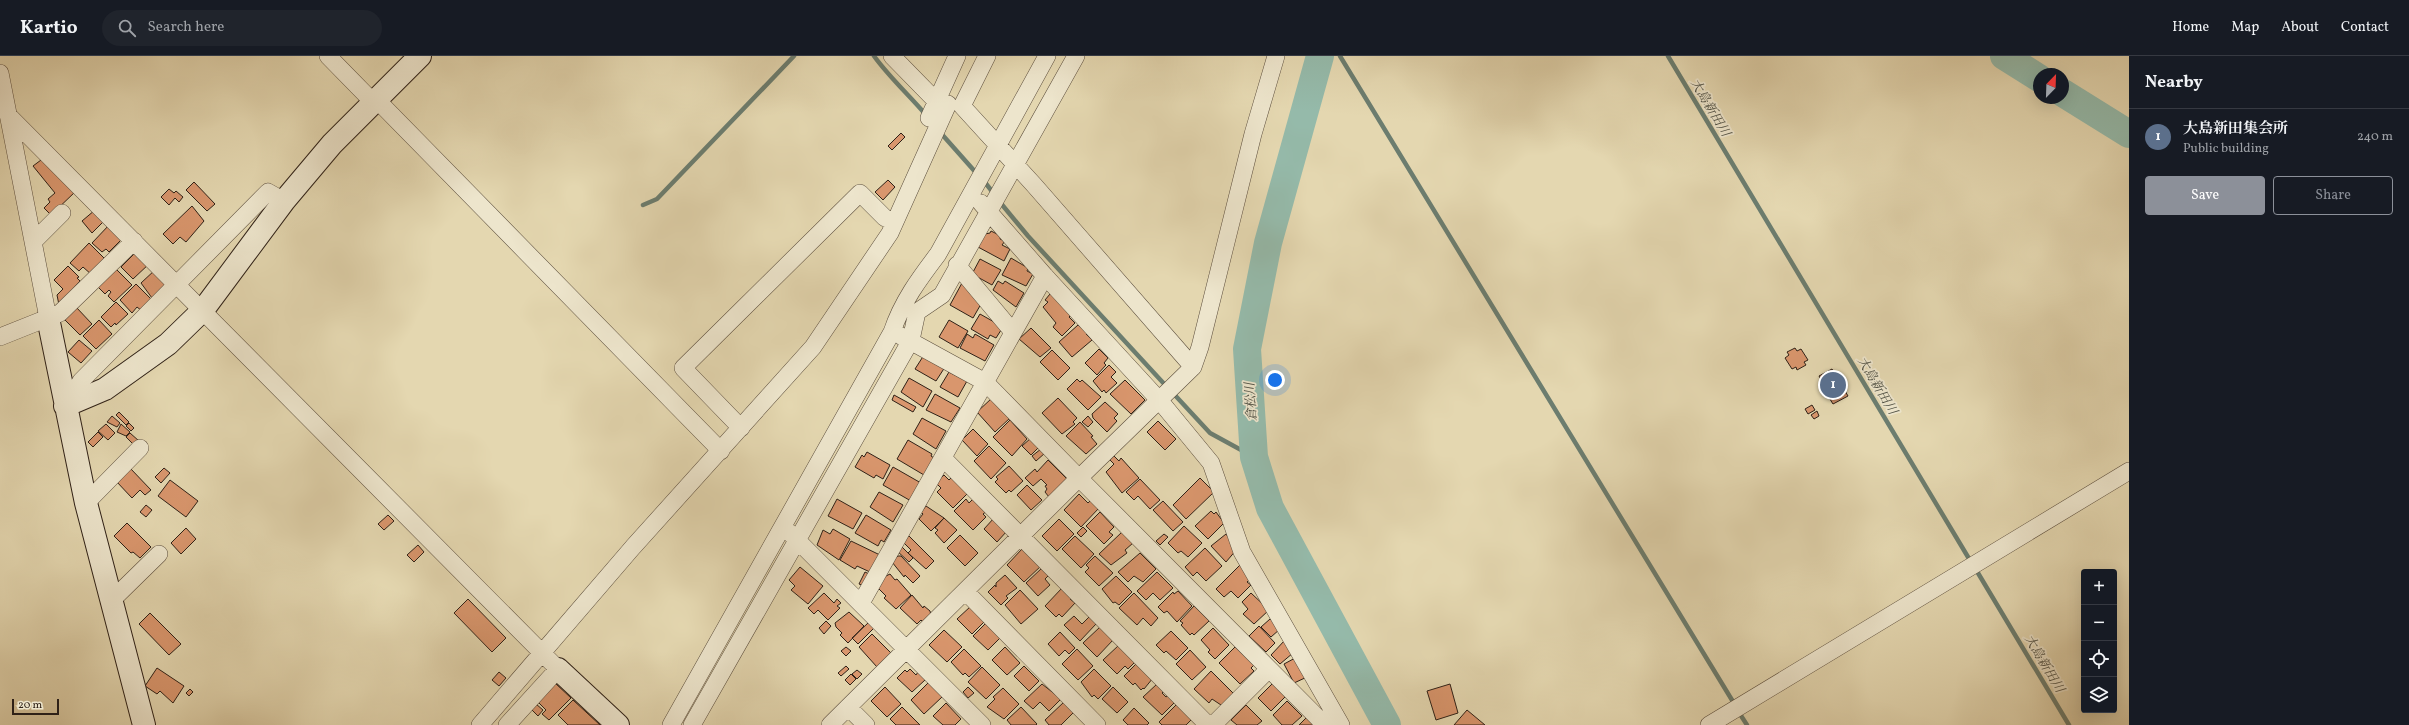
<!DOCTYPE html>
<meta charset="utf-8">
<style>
:root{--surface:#171b24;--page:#20242c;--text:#f1f3f6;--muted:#9ea1a6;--line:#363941;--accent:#8c9099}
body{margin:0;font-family:Vollkorn,"Noto Serif JP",serif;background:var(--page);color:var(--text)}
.controls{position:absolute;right:12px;bottom:12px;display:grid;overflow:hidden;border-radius:4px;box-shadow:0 4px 16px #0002}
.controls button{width:36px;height:36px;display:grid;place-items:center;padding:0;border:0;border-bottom:1px solid var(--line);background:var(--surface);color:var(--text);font:20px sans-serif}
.compass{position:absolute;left:2033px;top:12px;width:36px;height:36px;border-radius:50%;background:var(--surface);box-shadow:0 4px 16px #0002;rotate:23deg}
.scale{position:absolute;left:12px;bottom:10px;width:47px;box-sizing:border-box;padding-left:4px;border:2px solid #2f2117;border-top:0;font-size:11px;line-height:14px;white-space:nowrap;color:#2f2117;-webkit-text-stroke:3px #ede5cc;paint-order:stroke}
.you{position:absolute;left:1275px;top:324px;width:14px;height:14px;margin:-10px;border:3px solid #fff;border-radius:50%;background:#1a73e8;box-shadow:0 0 0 6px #1a73e833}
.badge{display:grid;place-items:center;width:26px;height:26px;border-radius:50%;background:var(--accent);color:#fff;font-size:13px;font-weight:700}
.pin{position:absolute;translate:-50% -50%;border:2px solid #fff;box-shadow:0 1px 4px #0006}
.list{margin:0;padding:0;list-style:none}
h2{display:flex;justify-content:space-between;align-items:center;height:52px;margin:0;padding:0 16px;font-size:17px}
h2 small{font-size:13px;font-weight:400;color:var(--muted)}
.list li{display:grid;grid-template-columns:26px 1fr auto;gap:12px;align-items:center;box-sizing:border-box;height:56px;padding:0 16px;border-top:1px solid var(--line)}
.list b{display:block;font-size:15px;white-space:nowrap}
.list p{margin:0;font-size:13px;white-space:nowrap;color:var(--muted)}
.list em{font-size:13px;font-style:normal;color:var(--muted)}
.actions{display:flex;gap:8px;padding:12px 16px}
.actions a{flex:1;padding:9px 0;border:1px solid var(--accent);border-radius:4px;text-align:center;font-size:14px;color:var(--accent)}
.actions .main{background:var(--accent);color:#fff}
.icon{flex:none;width:22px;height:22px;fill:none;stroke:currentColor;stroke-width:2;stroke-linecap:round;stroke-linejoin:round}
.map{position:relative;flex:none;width:2129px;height:669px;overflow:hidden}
header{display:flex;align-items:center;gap:24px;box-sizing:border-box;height:56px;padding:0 20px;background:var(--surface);border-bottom:1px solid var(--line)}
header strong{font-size:19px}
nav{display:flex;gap:22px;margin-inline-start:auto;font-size:14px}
.search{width:280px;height:36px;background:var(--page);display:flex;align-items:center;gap:10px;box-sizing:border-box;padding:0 14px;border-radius:22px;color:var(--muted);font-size:15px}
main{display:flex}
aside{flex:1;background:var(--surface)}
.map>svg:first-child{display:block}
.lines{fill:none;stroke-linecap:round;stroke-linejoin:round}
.stream{stroke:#6c7d6f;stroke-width:4.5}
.river{stroke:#95baaa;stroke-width:28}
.building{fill:#d9966d;stroke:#2f2117}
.street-casing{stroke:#5c4e3d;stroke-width:18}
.secondary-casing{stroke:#2f2117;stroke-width:24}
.street{stroke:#ede5cc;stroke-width:17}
.secondary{stroke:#ede5cc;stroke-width:22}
.labels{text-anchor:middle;stroke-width:3.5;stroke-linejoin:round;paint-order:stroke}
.water-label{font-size:13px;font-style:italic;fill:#4e4f43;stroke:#ede5cc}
</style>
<header>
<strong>Kartio</strong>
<div class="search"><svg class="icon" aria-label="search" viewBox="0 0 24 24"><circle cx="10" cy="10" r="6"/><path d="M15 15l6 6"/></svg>Search here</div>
<nav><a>Home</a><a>Map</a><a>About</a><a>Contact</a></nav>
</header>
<main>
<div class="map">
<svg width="2129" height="669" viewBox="0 0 2129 669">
<rect width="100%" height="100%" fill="#e4d7b0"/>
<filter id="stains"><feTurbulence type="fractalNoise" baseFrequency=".005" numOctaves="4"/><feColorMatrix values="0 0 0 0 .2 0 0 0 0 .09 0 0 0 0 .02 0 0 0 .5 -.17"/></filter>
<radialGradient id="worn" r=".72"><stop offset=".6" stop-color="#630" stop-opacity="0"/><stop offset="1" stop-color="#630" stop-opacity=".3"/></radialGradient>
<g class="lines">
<path class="stream" d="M874 0C889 21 909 39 926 59
M1340 0 1735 649
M1668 0 1971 506
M939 75 978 119
M983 124 995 139
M999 145 1028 180 1167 331
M643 149 657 143 794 0
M1172 336 1210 377 1254 401
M1975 512 2069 669
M1738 655 1747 669"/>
<path class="river" d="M1320 0 1268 187 1247 293 1254 401 1270 452 1387 669
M2004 0 2039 22
M2063 37 2129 78"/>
</g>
<path class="building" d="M901 77 905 81 892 94 888 90Z
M41 104 76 135 51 159 44 152 50 146 48 143 55 137 33 110Z
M888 124 895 131 883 144 875 136Z
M194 126 215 148 207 155 186 134Z
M169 133 174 137 176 135 183 141 179 146 175 142 169 149 161 141Z
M192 150 204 165 186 186 180 181 173 188 163 178Z
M95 154 105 164 92 177 82 165Z
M110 168 124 181 109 196 106 193 102 196 92 187Z
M991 175 1001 180 1000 183 1005 185 1002 189 1010 193 1004 205 978 191 985 178 990 177Z
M89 187 106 204 92 219 83 211 79 215 70 207Z
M138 194 150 207 133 223 121 211Z
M1011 202 1028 212 1027 215 1033 218 1026 230 1002 219Z
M980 203 1001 214 992 229 972 218Z
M68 210 79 221 77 222 80 225 59 249 57 239 63 233 54 224Z
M115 212 132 229 114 246 108 240 111 236 109 234 105 238 96 229Z
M156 213 168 226 152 242 141 227Z
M998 225 1003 228 1005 225 1024 237 1016 251 993 234Z
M962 227 978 242 976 245 981 248 973 262 950 249Z
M136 228 152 244 142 255 137 251 132 257 120 244Z
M1050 238 1071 259 1069 261 1075 267 1062 280 1053 271 1056 267 1043 251 1048 246 1045 244Z
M116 246 128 258 116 269 115 267 111 271 101 261Z
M76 251 92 268 80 279 64 263Z
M980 258 1003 271 996 282 990 279 988 283 971 273Z
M99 264 112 278 96 293 83 280Z
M949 264 968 275 958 292 939 281Z
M1078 269 1088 276 1086 278 1092 284 1072 301 1059 286Z
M1031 272 1051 292 1040 301 1019 283Z
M967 278 973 282 975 278 994 289 985 305 960 292Z
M79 284 92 295 81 307 68 296Z
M1795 292 1797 295 1801 293 1808 304 1804 306 1806 309 1797 314 1796 311 1792 313 1785 302 1789 299 1787 296Z
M1099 293 1108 302 1104 307 1106 309 1097 319 1085 307Z
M1052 294 1070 312 1058 324 1040 306Z
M924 299 945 311 936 325 915 313Z
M1109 309 1116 316 1111 321 1117 327 1106 337 1104 334 1102 336 1093 325Z
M1832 313 1848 340 1833 348 1828 340 1830 338 1819 320Z
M949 316 967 325 958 341 940 331Z
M909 322 932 335 923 351 901 336Z
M1077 323 1080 326 1082 324 1101 341 1088 354 1067 333Z
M1125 324 1145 344 1131 358 1110 338Z
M935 338 960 352 951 366 926 354Z
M894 339 916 351 913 356 892 344Z
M992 342 1010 362 995 376 977 356Z
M1058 342 1077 362 1073 366 1075 368 1062 378 1042 357Z
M1105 346 1118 358 1114 362 1117 365 1107 376 1093 362 1092 358Z
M1812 349 1815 354 1808 358 1805 353Z
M1817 355 1819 360 1814 363 1811 359Z
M119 356 129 366 126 369 116 359Z
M112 360 120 367 117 371 107 366Z
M1088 360 1093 366 1088 371 1082 366Z
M922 362 946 375 936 393 913 378Z
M1010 364 1027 383 1012 400 993 381Z
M1158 365 1176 383 1165 394 1147 376Z
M1080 366 1093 380 1091 381 1097 388 1086 398 1066 380Z
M129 367 134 372 131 375 126 370Z
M106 368 115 377 108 384 98 375Z
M121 368 130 376 126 380 117 376Z
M973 373 988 388 977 400 962 384Z
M98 376 103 381 93 391 88 386Z
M130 377 139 385 135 390 126 381Z
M1031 382 1039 391 1031 399 1022 390Z
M908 384 932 398 931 400 934 402 924 419 897 403Z
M989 390 1006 407 991 423 974 405Z
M1041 393 1045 397 1036 405 1032 400Z
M867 396 890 409 883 423 876 419 874 422 855 411 862 399 864 401Z
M1114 400 1119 405 1121 402 1139 422 1122 437 1106 416 1114 408 1110 404Z
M1048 404 1067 423 1049 441 1045 436 1047 433 1045 430 1047 429 1041 423 1033 430 1025 422 1035 413 1037 416Z
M1009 410 1023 425 1011 436 1009 434 1006 437 995 426 998 423 996 421Z
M893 411 921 427 911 445 883 429Z
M130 412 151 434 145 439 140 434 132 442 116 425Z
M164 412 170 417 161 427 155 421Z
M944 419 949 424 954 419 970 435 953 452 937 436 941 432 936 427Z
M1200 422 1214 436 1186 463 1173 449Z
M1140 423 1160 444 1150 453 1138 440 1134 444 1126 436Z
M170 424 198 445 186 461 158 440Z
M1027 429 1042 444 1031 454 1017 439Z
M879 436 903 449 893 466 870 451Z
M1079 438 1088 447 1091 444 1099 452 1081 471 1064 454Z
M974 442 987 455 983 458 986 461 973 474 954 455 966 443 969 447Z
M837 443 862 457 853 473 828 460Z
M1163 445 1183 466 1173 475 1153 454Z
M146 449 152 454 146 461 140 456Z
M926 450 944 462 931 475 919 463 923 458 921 456Z
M1211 455 1214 458 1216 456 1224 467 1208 483 1195 470Z
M1100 456 1114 471 1109 476 1113 479 1104 488 1086 470Z
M388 459 394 465 384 474 378 468Z
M866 459 891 474 884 486 881 484 878 490 855 477Z
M944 462 957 474 944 487 935 477 938 474 935 472Z
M994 462 1007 475 997 486 984 473Z
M1059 463 1074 478 1057 495 1042 480Z
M127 467 151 491 140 502 133 496 131 497 114 480Z
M1184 470 1202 487 1188 501 1181 495 1178 497 1168 487Z
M1083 471 1087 475 1081 481 1077 477Z
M186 472 196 483 181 498 171 487Z
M833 473 850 483 839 504 817 489 823 474 830 478Z
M1122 476 1133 487 1125 494 1127 497 1111 509 1099 498Z
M1164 478 1168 481 1160 489 1156 485Z
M1226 478 1237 493 1226 506 1211 490Z
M960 479 978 497 965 510 947 492Z
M909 480 934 505 926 513 908 497 911 494 903 486Z
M1075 480 1094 498 1081 512 1062 493Z
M851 485 880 499 870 516 857 510 855 513 840 504Z
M418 489 424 496 414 506 407 499Z
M901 490 913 502 909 506 896 494Z
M1205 492 1222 510 1206 525 1197 516 1193 520 1185 511Z
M1022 493 1042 509 1024 526 1007 509Z
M1140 497 1156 513 1143 526 1134 520 1128 526 1118 516Z
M898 500H901L920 520 913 527 905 519 904 521 892 506Z
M1095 500 1113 517 1099 530 1085 516 1089 512 1086 509Z
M1240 509 1251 522 1247 526 1251 529 1238 542 1231 535 1224 541 1216 533Z
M800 511 823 530 808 548 791 534 795 530 789 524Z
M1042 512 1049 519 1045 523 1050 529 1038 540 1026 527Z
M865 516 871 519 864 530 859 528Z
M1157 516 1173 532 1160 544 1153 537 1146 544 1137 535Z
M890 518 895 524 897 523 911 539 896 553 884 542 886 540 878 532 884 521Z
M1005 519 1017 532 1006 540 1008 542 1001 549 988 536 995 529 996 531V527Z
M1116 520 1132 536 1119 549 1115 546 1113 547 1102 533Z
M1062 532 1073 540 1070 543 1075 547 1062 561 1059 558 1056 561 1045 550Z
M1020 534 1038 553 1021 568 1005 549Z
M1178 535 1192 550 1177 566 1167 555 1164 557 1158 551 1173 536 1174 538Z
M824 537 834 547 837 543 841 547 837 550 840 552 828 564 818 554 814 558 808 552Z
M1134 537 1158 562 1151 570 1143 562 1137 569 1119 552Z
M1251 537 1269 554 1254 568 1243 558 1248 553 1242 546Z
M912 539 923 552 924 550 930 555 931 559 923 566 921 564 917 568 900 552Z
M468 543 506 582 492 596 454 557Z
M971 550 986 564 972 578 957 563Z
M1194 550 1209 565 1194 579 1192 577 1190 579 1181 569 1183 567 1180 565Z
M849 556 864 570 848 587 840 579 842 577 836 571 835 567Z
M150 557 181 588 169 599 139 568Z
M1074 560 1082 568 1089 561 1096 568 1080 585 1064 569Z
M1270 563 1280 573 1271 581 1261 571Z
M826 565 831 570 824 578 819 572Z
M868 567 874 572 858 588 852 582Z
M986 567 1001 581 988 594 973 580Z
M1259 570 1275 587 1266 596 1249 580Z
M1100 571 1113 584 1097 601 1083 587Z
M1213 572 1229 589 1215 603 1208 596 1210 594 1201 584Z
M944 574 962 591 947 606 929 589Z
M1171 575 1188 592 1176 604 1166 595 1164 597 1156 589Z
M1060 576 1075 592 1069 598 1065 594 1059 600 1048 588Z
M872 578 891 597 877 611 859 591Z
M1285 584 1293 597 1280 608 1271 599Z
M1119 589 1137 604 1128 613 1125 610 1117 618 1103 604Z
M846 591 851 595 846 600 841 595Z
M1005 591 1020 607 1007 619 992 604Z
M1235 591 1254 609 1251 612 1254 615 1240 628 1219 607Z
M964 593 981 610 969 621 965 617 963 619 951 606Z
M1077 593 1093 610 1078 624 1062 608Z
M1190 594 1206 611 1192 624 1176 608Z
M1297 601 1307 621 1294 627 1284 608Z
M1138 606 1153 622 1144 633 1143 632 1141 634 1135 627 1133 629 1124 620Z
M846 610 849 613 841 620 838 617Z
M1024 610 1039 625 1029 635 1014 620Z
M982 611 1000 629 986 643 968 626Z
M157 612 184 630 173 647 160 635 157 638 145 630Z
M910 613 916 619 918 616 925 624 912 636 897 622 905 614 907 616Z
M1094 613 1111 630 1098 643 1094 639 1092 641 1081 626Z
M857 614 862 618 857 623 852 618Z
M1211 615 1233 637 1221 649 1212 643 1209 647 1194 633Z
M499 616 506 622 499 630 492 624Z
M851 618 856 623 850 629 845 624Z
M1274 626 1287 639 1271 655 1258 642Z
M555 627 571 642 549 664 542 658 546 654 537 645Z
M928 627 942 641 924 658 911 644Z
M1042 628 1061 643 1049 655 1040 646 1033 653 1024 645Z
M1157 628 1164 635 1162 637 1166 641 1170 638 1177 644 1162 659 1143 641Z
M1450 628 1458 657 1436 664 1427 635Z
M885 631 901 648 887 661 871 645Z
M968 631 974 637 968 642 963 636Z
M1113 631 1128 646 1117 657 1102 643Z
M1003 632 1019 648 1004 663 987 651 995 643 993 641Z
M190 633 193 636 189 640 186 637Z
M573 644 600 669H568L558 659Z
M1287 645 1302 660 1292 669H1282L1273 659Z
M1064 646 1074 656 1061 669H1049L1045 664Z
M946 647 961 663 955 669H943L933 660Z
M1178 647 1193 662 1186 669H1162L1159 666Z
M536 648 543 654 538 660 531 653Z
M1246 649 1262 665 1257 669H1237L1231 664Z
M902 651 920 669H896L890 663Z
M1021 651 1037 668 1036 669H1011L1007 664Z
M1134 652 1149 667 1147 669H1128L1123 664Z
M1467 654 1485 669H1454Z
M1306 662 1313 669H1299Z"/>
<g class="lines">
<g class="street-casing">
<path id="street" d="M328 0 373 46
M892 0 937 46 946 48
M987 0 962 50 1034 129 1193 311
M1276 0 1253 78 1200 291 1193 311 1079 422 1325 669
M0 17 48 262
M376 43 721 395
M8 59 558 613 507 669
M929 62 957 0
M981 147 1045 220 1160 345 1211 407 1242 496 1341 669
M33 186 62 157
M957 209 1013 276
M0 281 60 257 134 185
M65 350 81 325 268 136 284 145
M741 372 683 312 860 137 885 162
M943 402 1208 669
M86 447 140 392
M790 477 982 669
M965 535 1097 669
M111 545 159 498
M861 547 1045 220
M848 651 866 669
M480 669 633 491 813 291 890 177 948 48
M671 669 892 276C902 246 919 223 938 198L1047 0
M692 669 911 284 917 256 942 239 1076 0
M830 669 1079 422 985 326 901 280
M1213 669 1268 614
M1709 669 2129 415"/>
</g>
<g class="secondary-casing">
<path id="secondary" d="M48 262 86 447 144 669
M65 350 105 333 168 288 203 254 284 145 332 88 420 0
M558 613 618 669"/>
</g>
<use href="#street" class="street"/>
<use href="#secondary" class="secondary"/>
</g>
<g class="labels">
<g class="water-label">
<text transform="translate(1711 51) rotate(59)" y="5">大島新田川</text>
<text transform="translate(1878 329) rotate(59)" y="5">大島新田川</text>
<text transform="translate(1250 346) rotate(-94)" y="5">倉松川</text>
<text transform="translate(2045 607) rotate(59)" y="5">大島新田川</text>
</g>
</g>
<rect width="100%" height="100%" filter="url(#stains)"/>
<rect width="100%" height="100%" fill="url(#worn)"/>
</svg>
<div class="controls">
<button>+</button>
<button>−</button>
<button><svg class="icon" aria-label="locate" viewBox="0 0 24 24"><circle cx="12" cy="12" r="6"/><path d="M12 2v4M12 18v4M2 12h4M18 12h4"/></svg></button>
<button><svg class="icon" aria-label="layers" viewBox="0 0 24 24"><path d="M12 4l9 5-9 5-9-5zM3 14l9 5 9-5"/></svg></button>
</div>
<svg class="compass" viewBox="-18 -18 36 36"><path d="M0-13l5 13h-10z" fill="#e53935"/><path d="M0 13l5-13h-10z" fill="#9ea1a6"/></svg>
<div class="scale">20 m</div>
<div class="you"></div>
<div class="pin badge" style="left:1833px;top:329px;background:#5c6f8a">1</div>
</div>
<aside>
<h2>Nearby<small></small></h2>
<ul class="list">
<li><span class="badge" style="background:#5c6f8a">1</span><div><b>大島新田集会所</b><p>Public building</p></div><em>240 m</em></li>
</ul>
<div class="actions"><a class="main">Save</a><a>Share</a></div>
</aside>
</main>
